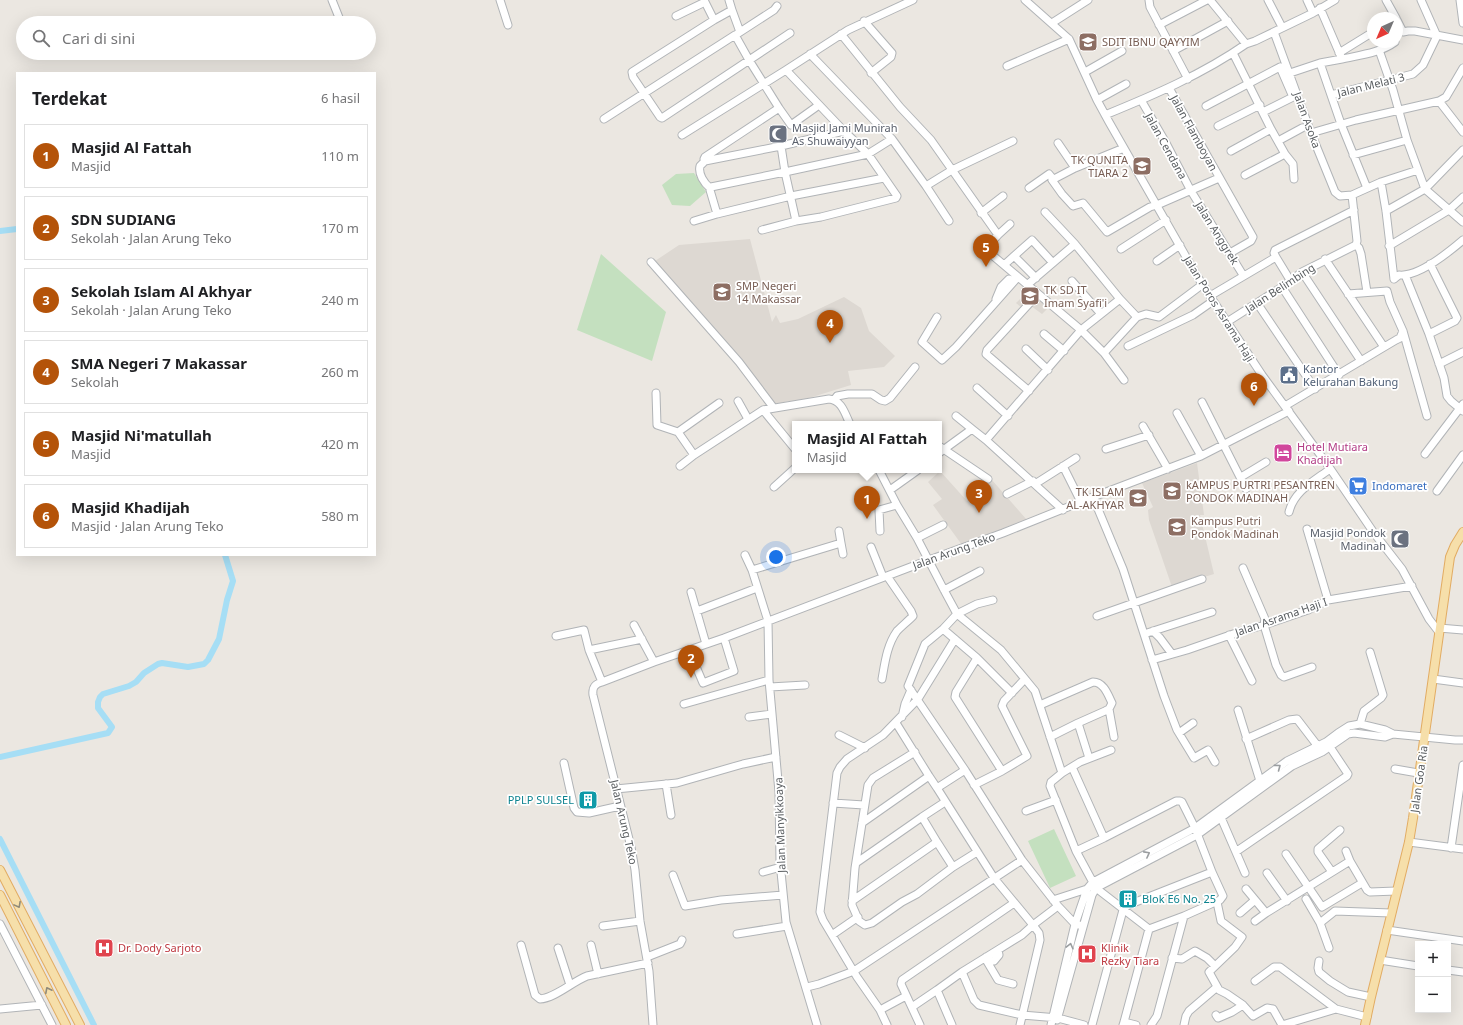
<!DOCTYPE html>
<html lang="id">
<meta charset="utf-8">
<style>
:root{--surface:#fff;--page:#f2f2f2;--text:#202124;--muted:#757577;--line:#e0e0e0;--accent:#b45309}
body{margin:0;font-family:"Noto Sans",sans-serif;background:var(--page);color:var(--text)}
.controls{position:absolute;right:12px;bottom:12px;display:grid;overflow:hidden;border-radius:0px;box-shadow:0 4px 16px #0002}
.controls button{width:36px;height:36px;display:grid;place-items:center;padding:0;border:0;border-bottom:1px solid var(--line);background:var(--surface);color:var(--text);font:20px sans-serif}
.compass{position:absolute;left:1367px;top:12px;width:36px;height:36px;border-radius:50%;background:var(--surface);box-shadow:0 4px 16px #0002;rotate:224deg}
.you{position:absolute;left:776px;top:557px;width:14px;height:14px;margin:-10px;border:3px solid #fff;border-radius:50%;background:#1a73e8;box-shadow:0 0 0 6px #1a73e833}
.badge{display:grid;place-items:center;width:26px;height:26px;border-radius:50%;background:var(--accent);color:#fff;font-size:13px;font-weight:700}
.pin{position:absolute;translate:-50% -33px;filter:drop-shadow(0 1px 2px #0008)}
.pin::after{content:'';position:absolute;top:21px;width:14px;height:12px;background:inherit;clip-path:polygon(0 0,100% 0,50% 100%)}
.popup{position:absolute;left:792px;top:421px;width:150px;height:52px;box-sizing:border-box;display:grid;place-content:center;border-radius:0px;background:var(--surface);filter:drop-shadow(0 1px 3px #0005);font-size:13px;white-space:nowrap;color:var(--muted)}
.popup b{font-size:15px;color:var(--text)}
.popup::after{content:'';position:absolute;left:50%;top:100%;margin-left:-8px;border:8px solid transparent;border-top-color:var(--surface)}
.list{margin:0;padding:0;list-style:none}
h2{display:flex;justify-content:space-between;align-items:center;height:52px;margin:0;padding:0 16px;font-size:17px}
h2 small{font-size:13px;font-weight:400;color:var(--muted)}
.list li{display:grid;grid-template-columns:26px 1fr auto;gap:12px;align-items:center;box-sizing:border-box;height:64px;margin:0 8px 8px;padding:0 8px;border:1px solid var(--line);border-radius:0px}
.list b{display:block;font-size:15px;white-space:nowrap}
.list p{margin:0;font-size:13px;white-space:nowrap;color:var(--muted)}
.list em{font-size:13px;font-style:normal;color:var(--muted)}
.icon{flex:none;width:22px;height:22px;fill:none;stroke:currentColor;stroke-width:2;stroke-linecap:round;stroke-linejoin:round}
.map{position:relative;flex:none;width:1463px;height:1025px;overflow:hidden}
.search{position:absolute;background:var(--surface);box-shadow:0 4px 16px #0002;left:16px;top:16px;width:360px;height:44px;display:flex;align-items:center;gap:10px;box-sizing:border-box;padding:0 14px;border-radius:22px;color:var(--muted);font-size:15px}
.panel{position:absolute;background:var(--surface);box-shadow:0 4px 16px #0002;left:16px;top:72px;width:360px;height:484px;border-radius:0px}
.map>svg:first-child{display:block}
.education{fill:#ddd8d2}
.green{fill:#c4e0bf}
.lines{fill:none;stroke-linecap:round;stroke-linejoin:round}
.canal{stroke:#a6def5;stroke-width:6}
.minor-casing{stroke:#b1b4b7;stroke-width:9}
.major-casing{stroke:#e2ac63;stroke-width:10}
.minor{stroke:#fff;stroke-width:7}
.major{stroke:#f6dfaa;stroke-width:8}
.oneway{stroke:#9b9ea0}
.oneway2{stroke:#908a7a}
.labels{text-anchor:middle;stroke-width:3.5;stroke-linejoin:round;paint-order:stroke}
.education-label{font-size:11px;fill:#785e54;stroke:#fff;text-anchor:start}
.street-label{font-size:11px;fill:#595d60;stroke:#fff}
.worship-label{font-size:11px;fill:#5b616d;stroke:#fff;text-anchor:start}
.service-label{font-size:11px;fill:#4e5e75;stroke:#fff;text-anchor:start}
.hotel-label{font-size:11px;fill:#b23c85;stroke:#fff;text-anchor:start}
.shop-label{font-size:11px;fill:#366cbe;stroke:#fff;text-anchor:start}
.culture-label{font-size:11px;fill:#0d838f;stroke:#fff;text-anchor:end}
.health-label{font-size:11px;fill:#be3a42;stroke:#fff;text-anchor:start}
</style>
<div class="map">
<svg width="1463" height="1025" viewBox="0 0 1463 1025">
<rect width="100%" height="100%" fill="#ebe7e1"/>
<path class="education" d="M750 239 772 322 776 315 780 323 798 319 844 297 861 308 869 331 895 356 884 367 848 371 851 385 796 402 788 401 775 405 655 261 679 245Z
M1029 290 1049 307 1042 314 1027 303 1022 308 1016 303Z
M1197 463 1204 515H1200L1214 574 1172 587 1149 520 1148 510 1153 507 1142 483Z
M940 471 967 501 985 479 992 480 1027 520 962 545 933 505 942 499 928 482Z"/>
<path class="green" d="M694 173 706 192 690 206 672 205 662 185 676 174Z
M601 254 666 312 652 361 577 330Z
M1054 829 1076 876 1050 888 1028 841Z"/>
<g class="lines">
<path class="canal" d="M0 231 17 229
M0 757 108 733 112 727 98 708V702L100 697 103 694 129 686 136 682 144 673 158 664 162 663 188 667 204 664 208 660 219 639 227 600 233 581 225 555
M0 839 94 1025"/>
<g class="minor-casing">
<path id="minor" d="M332 0 340 20
M500 0 508 25
M729 0 732 10
M1025 0 1069 39 1097 100 1109 122 1197 276 1227 322 1262 375 1327 464 1374 533 1402 569 1429 619 1439 632
M1149 0 1150 7 1188 79
M1210 0 1246 44
M1268 0 1282 27
M1307 0 1313 13
M1386 0 1396 18
M1460 0 1463 23
M1320 8 1342 59 1320 63 1341 124 1367 188
M676 16 705 2 714 20
M1397 20 1403 32 1408 31H1415L1463 40
M864 21 892 53 891 57 871 73
M1052 23 1088 0
M1159 25 1207 0
M740 32 732 10 714 20 632 72 633 77 660 117 662 118 790 33
M1274 32 1311 133 1335 192 1340 196 1352 195
M737 34 774 10 777 6
M841 34 900 107 931 140 998 235
M1379 50 1393 90 1407 140 1425 189 1463 222
M1173 51 1228 21
M1233 53 1271 129 1285 154 1245 175
M1339 53 1373 32
M810 54 892 139 926 186 949 221
M1342 59C1360 55 1380 53 1395 42
M1007 66 1069 39
M786 70 848 30 913 0
M1085 72 1122 51
M1290 73 1320 63
M1169 88 1253 237 1251 241 1230 253
M1331 95 1413 74 1423 65 1437 36 1421 0
M1097 100 1126 84
M1141 100 1166 143 1191 191 1243 275
M1439 101 1446 97 1463 68
M1206 106 1280 67 1293 97 1263 112
M779 108 791 125 819 105
M1105 115C1154 95 1203 74 1246 44L1255 41 1313 13 1335 0
M604 119 735 35 749 60 779 108 705 157 704 159 705 161
M1218 126 1260 105
M844 131 868 154 897 196 896 198 821 217 796 221 785 172 711 187 710 190 717 214 791 196 884 178
M1311 133 1356 120 1439 101 1463 132
M682 135 786 70 844 131 781 146 785 172 868 154 892 139
M1278 141 1302 128
M1058 143 1075 168
M1124 148 1075 168 1052 180 1062 194 1073 206 1083 203 1107 232 1150 207 1157 205 1219 178
M1231 151 1271 129
M1285 154 1293 164 1294 179
M1353 155 1407 140
M1381 182 1386 211 1394 279
M926 186 952 170 1013 141
M710 188C704 183 698 174 700 166L705 161 781 146
M1029 188 1049 174 1053 179
M1386 211 1425 189 1463 150
M1045 212 1075 244
M981 213 1003 196
M694 221 717 214
M1010 224 998 235 985 249 1081 330 1104 353 1124 380
M762 230 796 221
M1389 246 1449 210 1463 197
M1121 249 1166 220
M1014 256 1036 278
M1325 259 1384 347
M1157 261 1180 245
M651 262 739 362 773 407
M1004 265 1032 240 1053 263
M1302 272 1361 361
M1405 275 1429 334 1444 378 1447 396 1451 401 1463 411
M1394 279 1399 275C1418 277 1449 252 1463 240
M1290 280 1276 257 1274 253 1275 250 1354 210
M1072 281 1101 314
M1282 287 1339 375
M1367 292 1361 254 1359 248 1356 245 1357 241 1352 195 1381 182 1418 170
M1348 294 1387 291 1390 302 1403 331 1427 416
M1210 296 1276 257
M996 299 1001 287 1009 279 1014 281
M1120 299 1137 317
M1257 303 1315 389
M937 317 922 342 942 360 956 347 1018 277
M1227 322 1282 287 1302 272 1356 245
M1044 334 1064 351
M1429 334 1455 321 1457 318 1430 264
M1128 346 1193 315 1213 301
M1026 349 1048 370
M1104 353 1137 317 1146 314 1159 317 1203 284
M1439 364 1463 352
M977 388 1008 416
M1029 391 986 354 987 350 1038 294
M656 393 657 425 678 432 694 455
M834 400 837 396 848 394H872L881 400 885 401 890 398 915 367
M738 401 748 419
M1202 402 1246 489
M1285 406 1396 340 1400 338 1403 331
M763 410 795 449
M1177 413 1201 456
M956 416 972 429
M1143 426 1168 469
M678 432 719 403
M986 440 1063 510
M939 446 988 479
M1106 449 1149 435
M939 453 972 429 986 440 1081 330 1120 299 1075 244 1027 285
M1425 454 1463 404
M680 466 694 455 763 410 829 399C842 400 845 414 850 424
M1063 466 1081 502
M879 470 897 505 917 538 944 590 957 614 977 604 993 600
M1241 477 1266 462
M1035 484 1076 458
M774 487 795 468
M890 490 918 470
M1437 491 1463 455
M1007 494 1033 481
M1093 497 1123 569 1164 696 1177 730 1194 758 1208 750 1215 762
M1289 512C1294 491 1314 481 1330 469
M1307 529 1328 600
M880 531 879 510 897 505
M917 538 943 525
M841 543 843 554
M871 547 883 577
M745 555 752 570
M1243 568 1265 619 1264 625 1276 665 1281 675 1284 677 1312 667
M944 590 980 571
M691 592 706 644
M697 611 757 588
M1097 616 1202 579
M634 625 654 662 724 638 929 560 1003 533 1093 497 1201 456 1289 411
M1439 628 1463 630
M943 629 977 658 956 692 955 697 1002 771 1027 756 1002 706 1004 701 1022 682
M1153 631 1160 638 1172 654
M1144 634 1212 612
M1229 635 1252 681
M556 636 584 630 589 650 602 682C595 684 592 687 593 695L631 847 635 870 640 921 649 971 653 1025
M589 650 642 639
M689 650 703 683 734 671 724 638
M977 658 1012 693
M1152 660 1187 650 1236 633 1264 625 1308 610 1328 600 1412 586
M882 679C885 662 887 645 897 631 902 626 908 621 913 616L911 611 887 576
M1433 679 1463 683
M602 682 654 662
M770 687 805 685
M684 704 769 680
M1040 705 1093 682C1104 682 1108 695 1112 703L1109 709 1105 711 1078 723 1050 737
M1109 709 1114 737
M1238 710 1260 781
M749 717 772 714
M902 717 905 704 911 690
M896 723 929 776
M1078 723 1089 758
M1360 724 1364 711 1381 698 1383 695 1370 652
M1179 733 1193 723
M839 735 865 748
M1246 739 1289 720 1297 719 1320 749
M915 752 873 778 868 785 855 868 852 905 859 921 865 925 872 923 902 902 917 894 953 867 977 852
M564 763 574 808 577 812 589 813 620 806
M1072 767 1104 838 1176 801H1180L1182 802 1195 828 1212 872 1223 896 1220 900 1184 916
M1395 769 1418 773
M965 770 937 788 994 878 1033 925 1058 906 1022 860 965 770 908 686 925 644 943 629 957 614 1001 650 1035 691 1062 773 1051 782 1050 786 1076 851 1096 888 1149 929 1184 916 1157 1016 1151 1025
M1062 773 1080 762 1111 750
M666 784 671 815
M974 785 1002 771
M616 789 677 783 743 764 776 757
M833 803 864 805
M1026 811 1056 800
M1219 813 1245 873
M862 823 929 776 937 788
M937 842 922 817 945 802
M1409 842 1463 849
M1451 848 1463 765
M1076 851 1104 838
M1237 851 1347 776 1348 774 1328 744
M1286 854 1322 907 1362 883
M1350 861 1367 890 1370 892 1396 891
M856 863 922 817
M763 872 781 867
M1332 872 1318 852V849L1340 830
M1267 873 1287 901
M673 875 685 906 721 900 783 895
M1246 889 1266 913 1255 921
M1306 899 1320 923 1329 948
M1053 900 1087 889
M852 901 937 842 953 867
M1217 902 1221 921 1242 937 1235 947 1209 972 1219 990 1227 994 1243 1005 1253 1016 1267 1008 1273 1009 1282 1025
M1058 906 1075 924 1079 925
M1240 913 1255 900
M1266 913 1350 861 1346 851
M1320 923 1335 911 1391 913
M0 924 52 1025
M603 926 640 921
M1387 930 1463 941
M737 934 787 926
M832 935 858 917
M521 945 535 995 540 999C555 998 572 982 587 976L648 963
M591 945 598 974
M558 948 570 985
M647 957 680 944 682 940
M986 957 990 961H994L999 955 998 950
M985 958 998 980 1013 984
M1172 958 1182 959 1195 951 1207 958 1215 966
M1380 960 1418 966
M1319 961 1318 968 1319 972 1330 981 1348 992 1371 997
M1448 970 1463 972
M962 972 974 1000 979 1005 1022 1015 1058 1018 1084 1025
M1255 981 1274 967H1280L1336 1009 1367 1017
M807 987 819 984 854 971 1022 860
M912 1007 937 990
M0 1009 42 1005
M880 1010 906 996
M1216 1015 1218 1018 1232 1012 1243 1005
M1057 1020 1092 895 1096 888 1197 835 1292 766 1322 752 1348 734 1354 733 1385 737 1393 734
M1124 1022 1149 929
M817 1025 786 922 780 862 779 792 769 680 768 621 752 570 841 543 839 531
M887 1025 880 1010 857 977 823 920 820 912 837 773 840 767 847 759 883 735 918 699 955 639
M920 1025 901 984 902 980 1014 903
M952 1025 937 990 962 972 1022 935 1033 925 1039 933 1040 940 1020 1025
M1051 1025 1075 924 1087 889 1093 882 1195 828 1287 761 1326 742 1338 733 1349 726 1360 724 1385 730 1393 734 1455 740H1463
M1092 1025 1123 910 1128 905 1212 872
M1123 1025 1124 1022 1136 1025
M1184 1025 1186 1016 1189 1011 1217 987
M1282 1025 1336 1009"/>
</g>
<g class="major-casing">
<path id="major" d="M0 870 80 1025
M0 895 66 1025
M1365 1025 1371 997 1409 842 1413 818 1450 557 1455 545 1463 532"/>
</g>
<use href="#minor" class="minor"/>
<use href="#major" class="major"/>
</g>
<defs><path id="oneway-chevron" d="M-2-3.5L2.5 0L-2 3.5" fill="none" stroke-width="1.6" stroke-linecap="round" stroke-linejoin="round"/></defs>
<g class="oneway">
<use href="#oneway-chevron" transform="translate(1278 767) rotate(-37)"/>
<use href="#oneway-chevron" transform="translate(1147 854) rotate(-28)"/>
<use href="#oneway-chevron" transform="translate(1070 946) rotate(-76)"/>
</g>
<g class="oneway2">
<use href="#oneway-chevron" transform="translate(18 905) rotate(62)"/>
<use href="#oneway-chevron" transform="translate(48 990) rotate(-117)"/>
</g>
<defs>
<g id="school-square" transform="scale(1)"><rect x="-9" y="-9" width="18" height="18" rx="4" fill="#8d6e63" stroke="#fff"/><path d="M0-5L7-2L0 1L-7-2ZM-4 1L0 2.5L4 1V4Q0 6-4 4Z" fill="#fff"/></g>
<g id="mosque-square" transform="scale(1)"><rect x="-9" y="-9" width="18" height="18" rx="4" fill="#6b7280" stroke="#fff"/><path d="M3.5-4.9A6 6 0 1 0 3.5 4.9A5 5 0 1 1 3.5-4.9Z" fill="#fff"/></g>
<g id="civic-square" transform="scale(1)"><rect x="-9" y="-9" width="18" height="18" rx="4" fill="#5c6f8a" stroke="#fff"/><path d="M-.6-6.5H3V-4.5H.6V-3L4-1V1h2V6H-6V1h2V-1L-.6-3ZM-1.2 2.5V6h2.4V2.5Z" fill="#fff"/></g>
<g id="hotel-square" transform="scale(1)"><rect x="-9" y="-9" width="18" height="18" rx="4" fill="#d1479c" stroke="#fff"/><path d="M-6-4.5h1.5V1H6V5H4.5V3h-9V5H-6ZM-4 0a1.8 1.8 0 1 1 3.6 0ZM.5 0V-2.5h3Q6-2.5 6 0Z" fill="#fff"/></g>
<g id="supermarket-square" transform="scale(1)"><rect x="-9" y="-9" width="18" height="18" rx="4" fill="#3f7fe0" stroke="#fff"/><path d="M-6-5.5h2.5l.6 2H6L4.5 2H-2.5L-4.4-4H-6ZM-1.5 3.2a1.3 1.3 0 1 0 .1 0ZM3 3.2a1.3 1.3 0 1 0 .1 0Z" fill="#fff"/></g>
<g id="university-square" transform="scale(1)"><rect x="-9" y="-9" width="18" height="18" rx="4" fill="#8d6e63" stroke="#fff"/><path d="M0-5L7-2L0 1L-7-2ZM-4 1L0 2.5L4 1V4Q0 6-4 4Z" fill="#fff"/></g>
<g id="building-square" transform="scale(1)"><rect x="-9" y="-9" width="18" height="18" rx="4" fill="#0f9aa8" stroke="#fff"/><path d="M-4-6H4V6H1V3H-1V6H-4ZM-2.5-4.3h1.7v1.8h-1.7ZM.8-4.3h1.7v1.8H.8ZM-2.5-1h1.7V.8h-1.7ZM.8-1h1.7V.8H.8Z" fill="#fff"/></g>
<g id="hospital-square" transform="scale(1)"><rect x="-9" y="-9" width="18" height="18" rx="4" fill="#e0444e" stroke="#fff"/><path d="M-5-5h3v3.5h4V-5h3V5h-3V1.5h-4V5h-3Z" fill="#fff"/></g>
</defs>
<g fill-rule="evenodd">
<use href="#school-square" x="1088" y="42"/>
<use href="#mosque-square" x="778" y="134"/>
<use href="#school-square" x="1142" y="166"/>
<use href="#school-square" x="722" y="292"/>
<use href="#school-square" x="1030" y="296"/>
<use href="#civic-square" x="1289" y="375"/>
<use href="#hotel-square" x="1283" y="453"/>
<use href="#supermarket-square" x="1358" y="486"/>
<use href="#university-square" x="1172" y="491"/>
<use href="#school-square" x="1138" y="498"/>
<use href="#school-square" x="1177" y="527"/>
<use href="#mosque-square" x="1400" y="539"/>
<use href="#building-square" x="588" y="800"/>
<use href="#building-square" x="1128" y="899"/>
<use href="#hospital-square" x="104" y="948"/>
<use href="#hospital-square" x="1087" y="954"/>
</g>
<g class="labels">
<g class="education-label">
<text x="1102" y="46">SDIT IBNU QAYYIM</text>
<text x="1128" y="164" text-anchor="end">TK QUNITA<tspan x="1128" dy="13">TIARA 2</tspan></text>
<text x="736" y="290">SMP Negeri<tspan x="736" dy="13">14 Makassar</tspan></text>
<text x="1044" y="294">TK SD IT<tspan x="1044" dy="13">Imam Syafi'i</tspan></text>
<text x="1186" y="489">kAMPUS PURTRI PESANTREN<tspan x="1186" dy="13">PONDOK MADINAH</tspan></text>
<text x="1124" y="496" text-anchor="end">TK ISLAM<tspan x="1124" dy="13">AL-AKHYAR</tspan></text>
<text x="1191" y="525">Kampus Putri<tspan x="1191" dy="13">Pondok Madinah</tspan></text>
</g>
<g class="street-label">
<text transform="translate(1371 85) rotate(-14)" y="4">Jalan Melati 3</text>
<text transform="translate(1307 120) rotate(70)" y="4">Jalan Asoka</text>
<text transform="translate(1194 133) rotate(61)" y="4">Jalan Flamboyan</text>
<text transform="translate(1166 146) rotate(61)" y="4">Jalan Cendana</text>
<text transform="translate(1217 233) rotate(58)" y="4">Jalan Anggrek</text>
<text transform="translate(1280 288) rotate(-33)" y="4">Jalan Belimbing</text>
<text transform="translate(1219 309) rotate(58)" y="4">Jalan Poros Asrama Haji</text>
<text transform="translate(954 551) rotate(-20)" y="4">Jalan Arung Teko</text>
<text transform="translate(1281 617) rotate(-19)" y="4">Jalan Asrama Haji I</text>
<text transform="translate(1419 779) rotate(-82)" y="4">Jalan Goa Ria</text>
<text transform="translate(624 822) rotate(77)" y="4">Jalan Arung Teko</text>
<text transform="translate(780 825) rotate(-92)" y="4">Jalan Manyikkoaya</text>
</g>
<g class="worship-label">
<text x="792" y="132">Masjid Jami Munirah<tspan x="792" dy="13">As Shuwaiyyan</tspan></text>
<text x="1386" y="537" text-anchor="end">Masjid Pondok<tspan x="1386" dy="13">Madinah</tspan></text>
</g>
<g class="service-label">
<text x="1303" y="373">Kantor<tspan x="1303" dy="13">Kelurahan Bakung</tspan></text>
</g>
<g class="hotel-label">
<text x="1297" y="451">Hotel Mutiara<tspan x="1297" dy="13">Khadijah</tspan></text>
</g>
<g class="shop-label">
<text x="1372" y="490">Indomaret</text>
</g>
<g class="culture-label">
<text x="574" y="804">PPLP SULSEL</text>
<text x="1142" y="903" text-anchor="start">Blok E6 No. 25</text>
</g>
<g class="health-label">
<text x="118" y="952">Dr. Dody Sarjoto</text>
<text x="1101" y="952">Klinik<tspan x="1101" dy="13">Rezky Tiara</tspan></text>
</g>
</g>
</svg>
<div class="controls">
<button>+</button>
<button>−</button>
</div>
<svg class="compass" viewBox="-18 -18 36 36"><path d="M0-13l5 13h-10z" fill="#e53935"/><path d="M0 13l5-13h-10z" fill="#757577"/></svg>
<div class="you"></div>
<div class="pin badge" style="left:867px;top:519px">1</div>
<div class="popup"><b>Masjid Al Fattah</b>Masjid</div>
<div class="pin badge" style="left:691px;top:678px">2</div>
<div class="pin badge" style="left:979px;top:513px">3</div>
<div class="pin badge" style="left:830px;top:343px">4</div>
<div class="pin badge" style="left:986px;top:267px">5</div>
<div class="pin badge" style="left:1254px;top:406px">6</div>
<div class="search"><svg class="icon" aria-label="search" viewBox="0 0 24 24"><circle cx="10" cy="10" r="6"/><path d="M15 15l6 6"/></svg>Cari di sini</div>
<section class="panel">
<h2>Terdekat<small>6 hasil</small></h2>
<ul class="list">
<li><span class="badge">1</span><div><b>Masjid Al Fattah</b><p>Masjid</p></div><em>110 m</em></li>
<li><span class="badge">2</span><div><b>SDN SUDIANG</b><p>Sekolah · Jalan Arung Teko</p></div><em>170 m</em></li>
<li><span class="badge">3</span><div><b>Sekolah Islam Al Akhyar</b><p>Sekolah · Jalan Arung Teko</p></div><em>240 m</em></li>
<li><span class="badge">4</span><div><b>SMA Negeri 7 Makassar</b><p>Sekolah</p></div><em>260 m</em></li>
<li><span class="badge">5</span><div><b>Masjid Ni'matullah</b><p>Masjid</p></div><em>420 m</em></li>
<li><span class="badge">6</span><div><b>Masjid Khadijah</b><p>Masjid · Jalan Arung Teko</p></div><em>580 m</em></li>
</ul>
</section>
</div>
